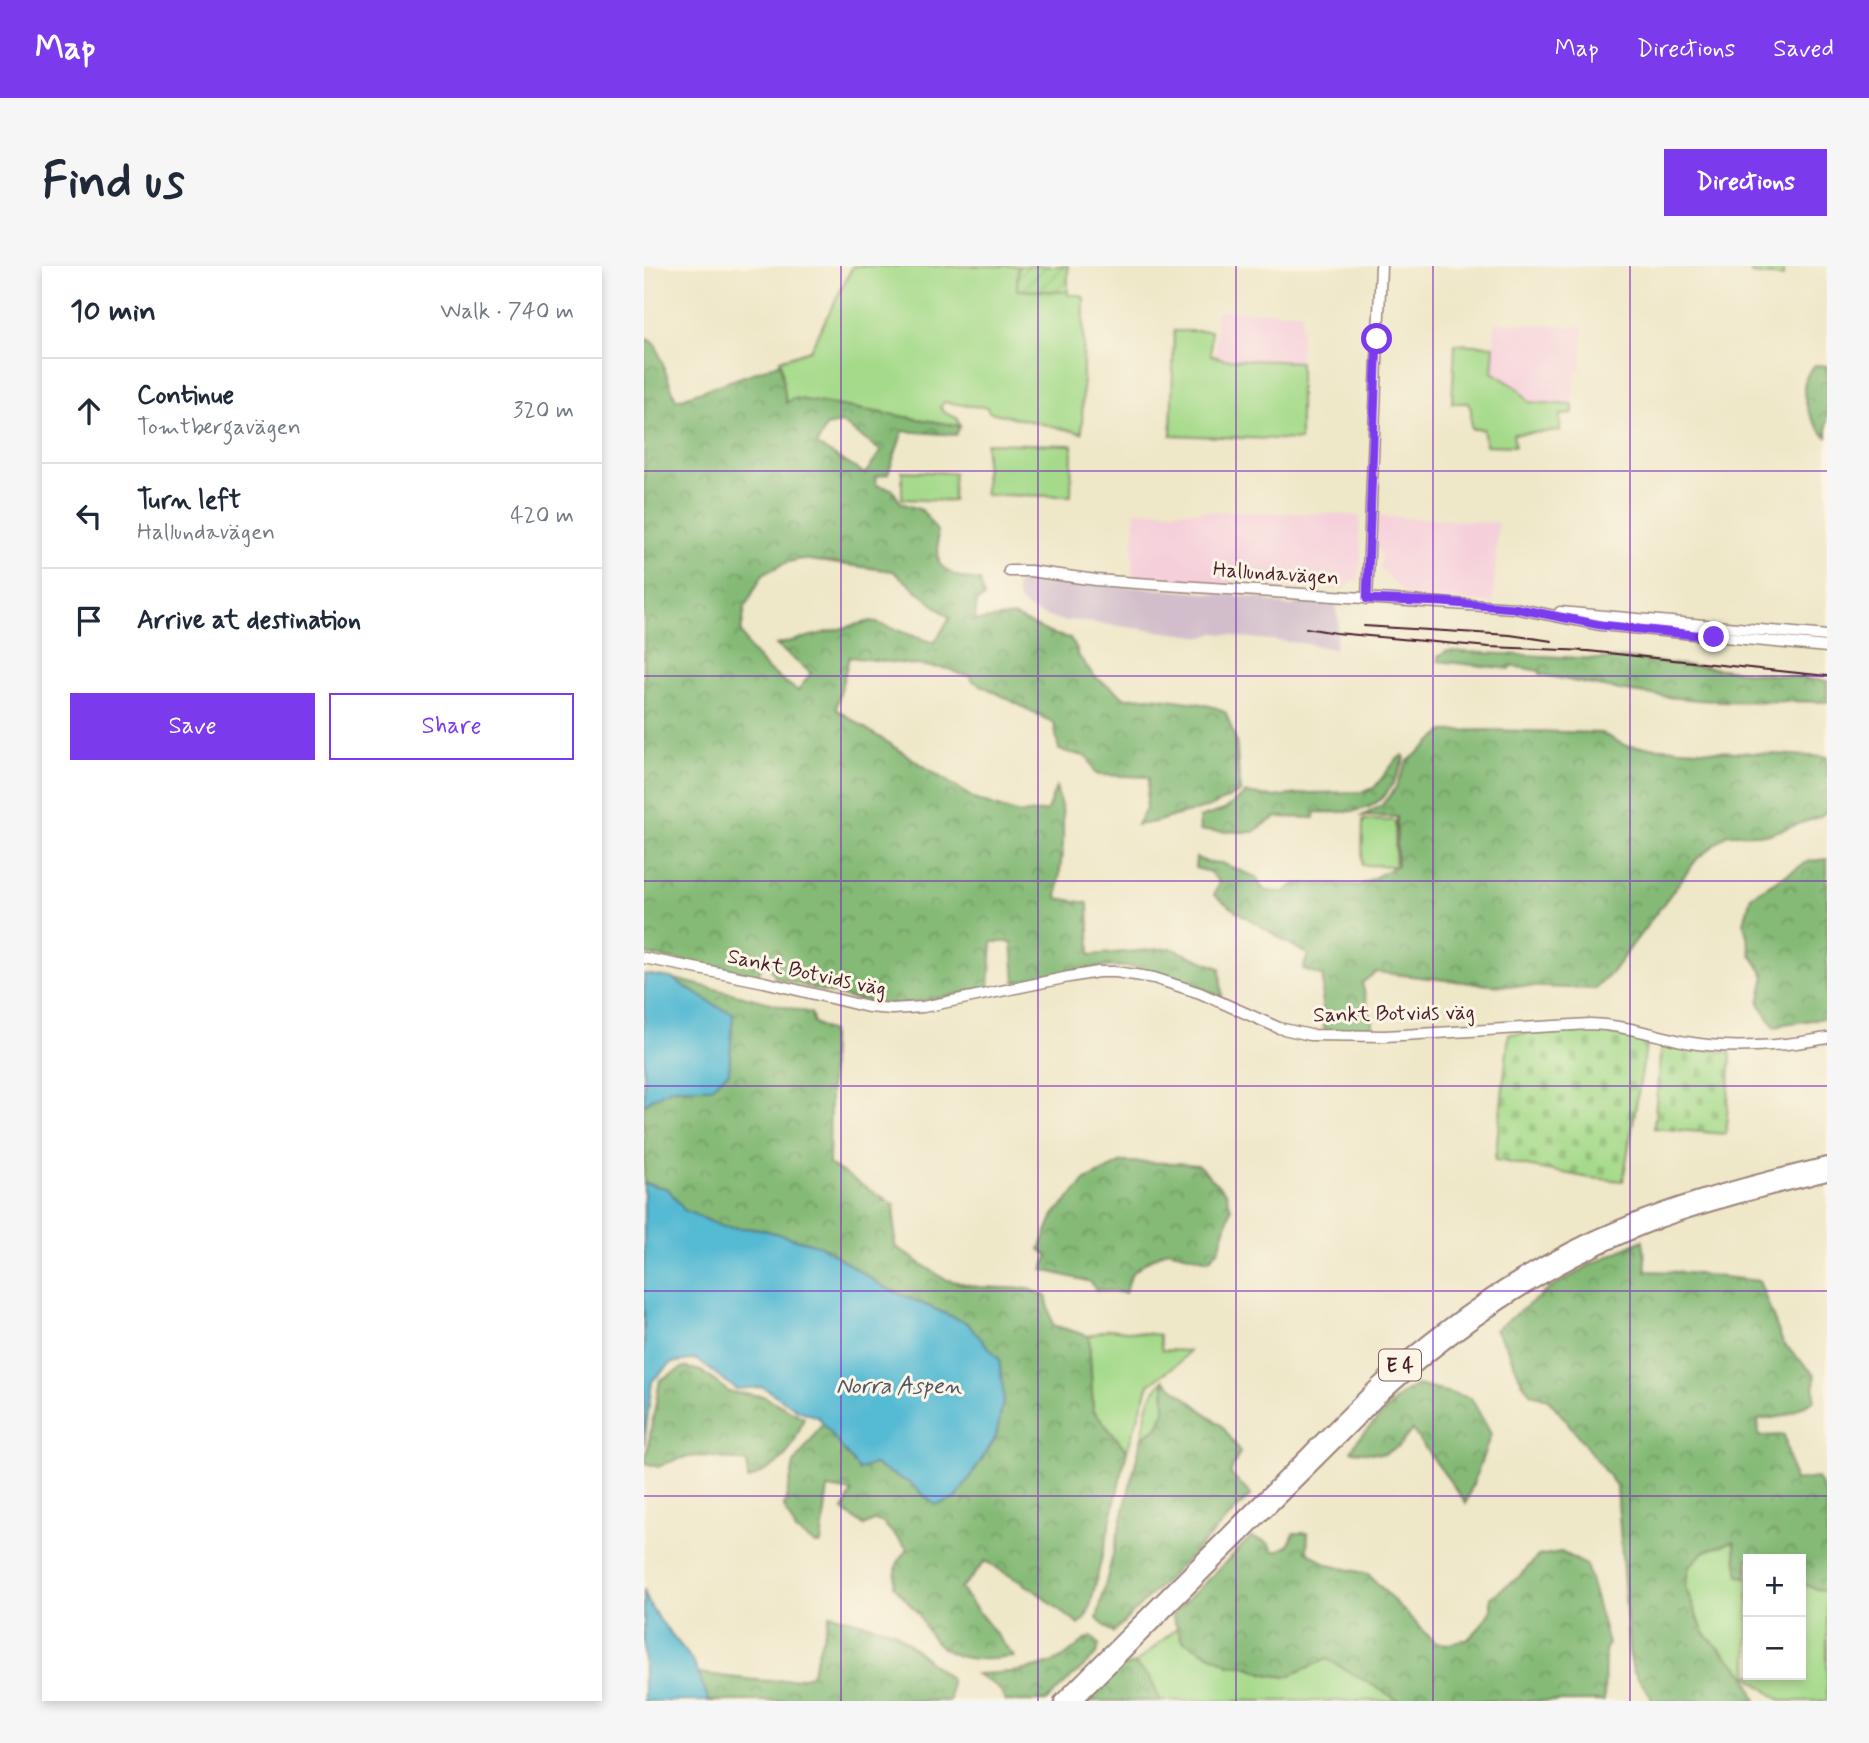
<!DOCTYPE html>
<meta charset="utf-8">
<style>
:root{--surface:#fff;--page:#f6f6f7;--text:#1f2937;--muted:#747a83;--line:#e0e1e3;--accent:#7c3aed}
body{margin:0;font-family:Mynerve,sans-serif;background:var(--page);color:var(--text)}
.controls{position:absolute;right:21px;bottom:21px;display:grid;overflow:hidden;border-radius:0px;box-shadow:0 4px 10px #0003}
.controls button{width:63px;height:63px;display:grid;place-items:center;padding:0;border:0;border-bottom:2px solid var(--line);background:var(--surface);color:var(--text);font:35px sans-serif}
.stop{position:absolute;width:21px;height:21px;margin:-16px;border:5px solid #7c3aed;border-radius:50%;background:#fff}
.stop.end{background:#7c3aed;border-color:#fff;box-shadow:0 2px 7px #0008}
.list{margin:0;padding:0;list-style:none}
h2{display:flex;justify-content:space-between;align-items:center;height:91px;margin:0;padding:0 28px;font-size:30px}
h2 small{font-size:23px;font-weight:400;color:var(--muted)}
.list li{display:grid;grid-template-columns:46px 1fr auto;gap:21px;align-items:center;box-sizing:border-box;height:105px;padding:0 28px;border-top:2px solid var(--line)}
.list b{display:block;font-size:26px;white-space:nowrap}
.list p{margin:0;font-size:23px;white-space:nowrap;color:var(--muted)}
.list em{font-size:23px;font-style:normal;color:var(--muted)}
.actions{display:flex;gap:14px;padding:21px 28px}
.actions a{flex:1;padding:16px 0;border:2px solid var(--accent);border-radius:0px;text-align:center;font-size:24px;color:var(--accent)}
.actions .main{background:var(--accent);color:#fff}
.icon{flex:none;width:38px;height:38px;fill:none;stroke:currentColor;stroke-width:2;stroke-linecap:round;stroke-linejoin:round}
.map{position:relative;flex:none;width:1183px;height:1435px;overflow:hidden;border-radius:0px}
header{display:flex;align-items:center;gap:42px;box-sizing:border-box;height:98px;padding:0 35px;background:var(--accent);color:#fff}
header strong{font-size:33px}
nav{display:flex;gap:38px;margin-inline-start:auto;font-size:24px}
.intro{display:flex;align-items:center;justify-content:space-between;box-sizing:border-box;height:168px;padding:0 42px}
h1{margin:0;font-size:49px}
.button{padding:18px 32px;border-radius:0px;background:var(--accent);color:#fff;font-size:24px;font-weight:700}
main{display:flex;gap:42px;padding:0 42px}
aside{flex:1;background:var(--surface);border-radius:0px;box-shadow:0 4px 10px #0003}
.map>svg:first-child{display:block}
.built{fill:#f5cfda}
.industrial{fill:#d1bdcb}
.green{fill:#a5da8a;stroke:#787c5a;stroke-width:2}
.forest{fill:url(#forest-crowns);stroke:#676c50;stroke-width:2;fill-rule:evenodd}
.cemetery{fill:url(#cemetery-stones);stroke:#787c5a;stroke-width:2}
.garden{fill:url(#garden-furrows);stroke:#787c5a;stroke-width:2}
.water{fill:#55bad3;stroke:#506c7f;stroke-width:2}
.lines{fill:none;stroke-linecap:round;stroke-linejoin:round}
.secondary-casing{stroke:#9c837a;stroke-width:13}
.highway-casing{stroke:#9c837a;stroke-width:16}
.secondary{stroke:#fff;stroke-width:10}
.highway{stroke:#fff;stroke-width:12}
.rail{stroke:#4a1f2b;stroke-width:2}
.route{stroke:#7c3aed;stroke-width:9}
.grid{fill:none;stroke:#7b2cbf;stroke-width:2;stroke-opacity:0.55}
.labels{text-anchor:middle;stroke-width:6;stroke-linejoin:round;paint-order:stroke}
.shield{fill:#fcf5e5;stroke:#7f5f63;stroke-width:2}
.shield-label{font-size:19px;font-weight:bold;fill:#4a1f2b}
.street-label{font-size:21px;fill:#4a1f2b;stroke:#fcf5e5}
.water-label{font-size:23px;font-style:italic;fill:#4e5566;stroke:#fcf5e5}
</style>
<header>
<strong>Map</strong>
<nav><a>Map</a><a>Directions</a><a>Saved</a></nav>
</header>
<div class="intro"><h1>Find us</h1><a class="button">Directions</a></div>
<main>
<aside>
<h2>10 min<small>Walk · 740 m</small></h2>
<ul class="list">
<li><svg class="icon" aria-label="ahead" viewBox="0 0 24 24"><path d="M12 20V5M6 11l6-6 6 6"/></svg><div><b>Continue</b><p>Tomtbergavägen</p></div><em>320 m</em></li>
<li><svg class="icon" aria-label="left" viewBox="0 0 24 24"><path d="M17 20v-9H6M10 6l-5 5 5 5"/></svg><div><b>Turn left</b><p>Hallundavägen</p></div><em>420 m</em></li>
<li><svg class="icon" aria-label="arrive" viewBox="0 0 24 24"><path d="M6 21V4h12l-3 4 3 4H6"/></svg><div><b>Arrive at destination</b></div></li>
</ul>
<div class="actions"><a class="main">Save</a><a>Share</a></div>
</aside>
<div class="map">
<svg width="1183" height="1435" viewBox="0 0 1183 1435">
<defs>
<pattern id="forest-crowns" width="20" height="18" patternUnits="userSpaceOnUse" patternTransform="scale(1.75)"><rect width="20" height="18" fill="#84ba76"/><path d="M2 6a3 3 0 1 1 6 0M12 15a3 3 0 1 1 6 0" fill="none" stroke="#6e9761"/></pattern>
<pattern id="cemetery-stones" width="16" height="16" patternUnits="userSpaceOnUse" patternTransform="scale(1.75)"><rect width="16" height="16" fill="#a5da8a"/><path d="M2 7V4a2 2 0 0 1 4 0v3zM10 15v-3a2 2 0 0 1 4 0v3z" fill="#90bb77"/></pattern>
<pattern id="garden-furrows" width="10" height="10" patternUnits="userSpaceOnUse" patternTransform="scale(1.75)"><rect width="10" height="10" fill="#a5da8a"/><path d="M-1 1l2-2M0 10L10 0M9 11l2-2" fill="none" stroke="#90bb77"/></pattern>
</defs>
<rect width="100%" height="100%" fill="#fcf5e5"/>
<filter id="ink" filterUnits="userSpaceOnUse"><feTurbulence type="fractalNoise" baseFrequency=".0143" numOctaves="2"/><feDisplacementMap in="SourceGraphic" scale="14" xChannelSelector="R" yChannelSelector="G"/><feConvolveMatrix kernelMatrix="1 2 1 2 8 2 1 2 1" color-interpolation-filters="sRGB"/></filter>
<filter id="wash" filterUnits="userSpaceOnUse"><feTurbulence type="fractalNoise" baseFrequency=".00686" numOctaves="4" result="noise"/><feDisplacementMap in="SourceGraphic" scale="28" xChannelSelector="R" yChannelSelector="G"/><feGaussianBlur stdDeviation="1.57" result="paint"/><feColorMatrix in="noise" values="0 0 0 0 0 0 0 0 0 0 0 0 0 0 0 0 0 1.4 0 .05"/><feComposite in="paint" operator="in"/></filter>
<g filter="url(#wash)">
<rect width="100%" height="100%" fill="#eee7c8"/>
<path class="built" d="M572 45 658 46 656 96 579 93 572 87Z
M851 56 940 61 937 105H932L929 139 885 136 880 128 848 106Z
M491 245H564L695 248 716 251 715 272 717 283 715 315H708L701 323 628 321 604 309 592 307 589 309 586 318 488 310Z
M732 250 854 257 849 337 762 330 736 302 737 288 731 280Z"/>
<path class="industrial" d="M384 312 616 332 646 341 652 338 654 334 692 337V344L695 355 691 383 656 377 594 371 589 369 571 367 560 371 427 354 422 356 393 347 381 341 375 334 372 325V319Z"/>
<path class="green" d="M209 0H374L373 24 424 26V29H436L440 32 438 167 345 146 343 141C329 141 315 138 300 136L296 141 301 147 313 152 316 160 149 132 142 138 136 94 166 84Z
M1108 0H1140L1139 11 1107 8Z
M530 65H567V89L579 93 656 96V174L527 169Z
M811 78 850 80 848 106 875 123 885 136 929 139V148L916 149V165L869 168 871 180 842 179 839 163H827V143L824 137H808Z
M342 177 428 179 427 230 341 229Z
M258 205 310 207 309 235 258 233Z
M719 554 751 555V600L718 599Z
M466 1063 515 1069 518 1084 545 1085 536 1096 505 1118 483 1185 449 1144 445 1070Z
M520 1114 522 1144 514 1161 498 1171C503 1147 501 1131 520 1114Z
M1090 1275 1095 1310 1104 1311V1409H1157V1318L1183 1326V1435H1137L1102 1409 1060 1367 1041 1321 1045 1300 1061 1285Z
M533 1362 538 1374 586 1399 602 1400 622 1408 642 1411 683 1393 756 1435H516L507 1413 491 1398Z"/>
<path class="forest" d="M0 72 11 77 32 134 137 97 142 137 149 132 316 160 312 169 259 165 244 208 231 211 232 219 248 223 257 237 278 244 293 265 295 297C304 309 322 314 336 315L340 332 333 335 331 355 370 350 408 368 426 372 433 383V388L451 411 482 432 507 431 554 437 573 442 582 447 592 475 596 526 566 541 530 550 511 556 493 559 502 542 505 511 455 509 451 507 444 491 415 484 410 457 327 414V410L315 408 305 403 205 391 192 443 332 534 375 548 403 545 412 521 419 548V577L413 632 444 637 446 689 527 682 576 702 578 731C548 719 518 705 485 701 447 698 408 709 371 716L368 676H348L345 721C316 727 265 741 238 738 202 733 167 722 132 712L125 699 122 697 118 700 114 709 0 688ZM198 157 237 185 221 208 173 179 182 160ZM157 293 249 305 306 352 290 377 227 355 132 379 167 407 154 425 124 404 107 385 97 366 101 341 119 308 141 297Z
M1171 99 1183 100V171C1164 154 1149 119 1171 99Z
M803 385 954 393 979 392 1183 415V436C1140 434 1097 437 1054 434 1001 430 949 420 896 408V405L867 400 866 403 794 395V391Z
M845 464 957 467 982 480 1183 491V545L1175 551 1125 568H1084L1053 593 968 706 951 723 846 719 732 706 718 717 729 760 723 766 680 763 678 742 679 710 659 703 664 689 592 645 570 629 575 616 566 606 551 602 552 592 563 596 577 597 612 611C619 628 623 625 640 626L651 618 717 619 753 599V551L718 550 737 540 751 523 763 496 800 465Z
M759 489 761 492C739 545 725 547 671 546L670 552 632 551 609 566 556 565 555 552 580 544 602 527 628 531 666 527 718 526 730 522 752 494Z
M1183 593V752L1140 758 1131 762 1115 737 1121 710 1107 688 1100 657 1107 630 1165 595Z
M27 712 167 747 170 757 187 766 185 898 250 939 251 980 300 1013 334 1021 385 1023 402 1030 409 1059 445 1070 449 1144 483 1185 446 1341 442 1351 435 1359 390 1324 341 1295 328 1311 316 1322 370 1391C335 1395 303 1398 282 1363 279 1359 278 1353 275 1349 267 1338 258 1329 250 1320L253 1298 264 1283 239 1257 231 1254 220 1260 199 1244 208 1226 184 1222 177 1278H171L152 1265 140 1241 150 1198 179 1157 215 1204 229 1198 266 1217 291 1239 312 1233 352 1171 323 1057 240 1021 177 980 116 963 79 961 39 944 24 923 0 917V840C18 818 40 822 65 822L85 806 88 747 74 741Z
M478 896 533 897 554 899 582 927 587 943 575 983 565 994 524 984 505 994 488 1007 481 1027 451 1023 447 1016 399 1004 404 990 396 983 410 949 442 914Z
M999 974 1002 1005 1034 1006 1115 1015 1139 1077 1171 1109 1170 1134 1141 1150 1114 1154 1115 1170 1140 1169 1150 1215 1173 1212 1183 1230V1326L1157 1318V1293H1104V1311L1095 1310 1090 1275 1061 1285 1045 1300 1041 1321 1060 1367 1102 1409 1112 1435H1007V1431L989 1404 985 1386 973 1221 921 1153 904 1133 887 1128 878 1116 862 1080 851 1064 905 1023 948 998Z
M40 1101 57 1105 85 1126 119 1130 160 1152C145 1191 141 1195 104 1214L103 1196C67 1191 49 1184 14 1201L1 1197 16 1114Z
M520 1114 579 1161 596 1186 586 1207 607 1229 469 1367 453 1353 498 1171 514 1161 521 1144Z
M773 1119 827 1132 847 1168 822 1237 768 1164 755 1180 740 1188 707 1185 714 1173 757 1129Z
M650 1267H664L663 1285 684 1299 724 1308 791 1377 806 1378 825 1372 836 1361 847 1344V1331L876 1310 894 1290 917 1286 942 1299 964 1377 961 1386 960 1435H756L683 1393 642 1411 622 1408 602 1400 586 1399 538 1374 528 1349 607 1271 624 1277 631 1286 644 1280Z
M186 1348 250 1365 307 1414 306 1435H65L53 1407C91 1411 130 1421 167 1409Z
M448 1371 455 1378 453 1388 402 1435H361C358 1421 344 1415 332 1408 362 1407 389 1406 416 1393 428 1387 437 1374 448 1371Z
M490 1398 507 1413 516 1435H443L472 1403Z"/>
<path class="cemetery" d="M921 764H948L1003 775 979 915 946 912 851 894 865 768Z
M1017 776 1087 787 1082 868 1010 862Z"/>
<path class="garden" d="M374 0H424V26L373 24Z"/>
<path class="water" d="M0 708 27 712 74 741 89 747 85 806 66 822H29L5 834 0 840Z
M0 917 24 923 40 944 79 961 116 963 177 980 240 1021 323 1057 355 1093 360 1131 352 1171 312 1233 291 1239 266 1217 229 1198 215 1204 174 1151 154 1144 119 1121 92 1123 52 1093 27 1097 8 1115 0 1178Z
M0 1323C4 1348 37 1375 50 1398 56 1410 60 1423 65 1435H0Z"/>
</g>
<g filter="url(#ink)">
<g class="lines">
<g class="secondary-casing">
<path id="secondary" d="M365 305H386L452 314 492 317 870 342 957 359 1183 381
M723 333 737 0
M916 346 1183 370
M0 692 120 716 224 741 248 743 279 741 425 711 454 706H472L510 712 556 727 635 762 666 769 741 770 946 758C979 759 1010 769 1042 776 1083 784 1142 780 1183 772"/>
</g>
<g class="highway-casing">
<path id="highway" d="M417 1435C488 1364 559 1292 631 1221 671 1181 710 1140 752 1102 805 1056 864 1015 927 983 1008 942 1095 919 1183 898
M431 1435 731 1136C815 1057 911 995 1018 954 1072 935 1128 922 1183 908"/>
</g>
<use href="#secondary" class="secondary"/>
<use href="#highway" class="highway"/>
<path class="rail" d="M720 360 866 369 908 375
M662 362 692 367 845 381 944 385 1183 410"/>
</g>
</g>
<g class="lines" filter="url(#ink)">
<path class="route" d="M733 73 723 333 798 336 870 342 957 359 1070 371"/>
</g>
<path class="grid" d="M197 0V1435M394 0V1435M592 0V1435M789 0V1435M986 0V1435M0 205H1183M0 410H1183M0 615H1183M0 820H1183M0 1025H1183M0 1230H1183"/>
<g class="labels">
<rect class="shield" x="735" y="1083.5" width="42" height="31" rx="5"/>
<g class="shield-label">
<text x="756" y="1106">E 4</text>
</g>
<g class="street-label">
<text transform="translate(632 307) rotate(4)" y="7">Hallundavägen</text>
<text transform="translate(163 706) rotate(12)" y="7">Sankt Botvids väg</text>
<text transform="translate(750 747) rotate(-1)" y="7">Sankt Botvids väg</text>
</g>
<g class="water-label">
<text x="255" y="1127">Norra Aspen</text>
</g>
</g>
</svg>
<div class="controls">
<button>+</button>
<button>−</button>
</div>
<div class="stop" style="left:733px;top:73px"></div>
<div class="stop end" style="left:1070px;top:371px"></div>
</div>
</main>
